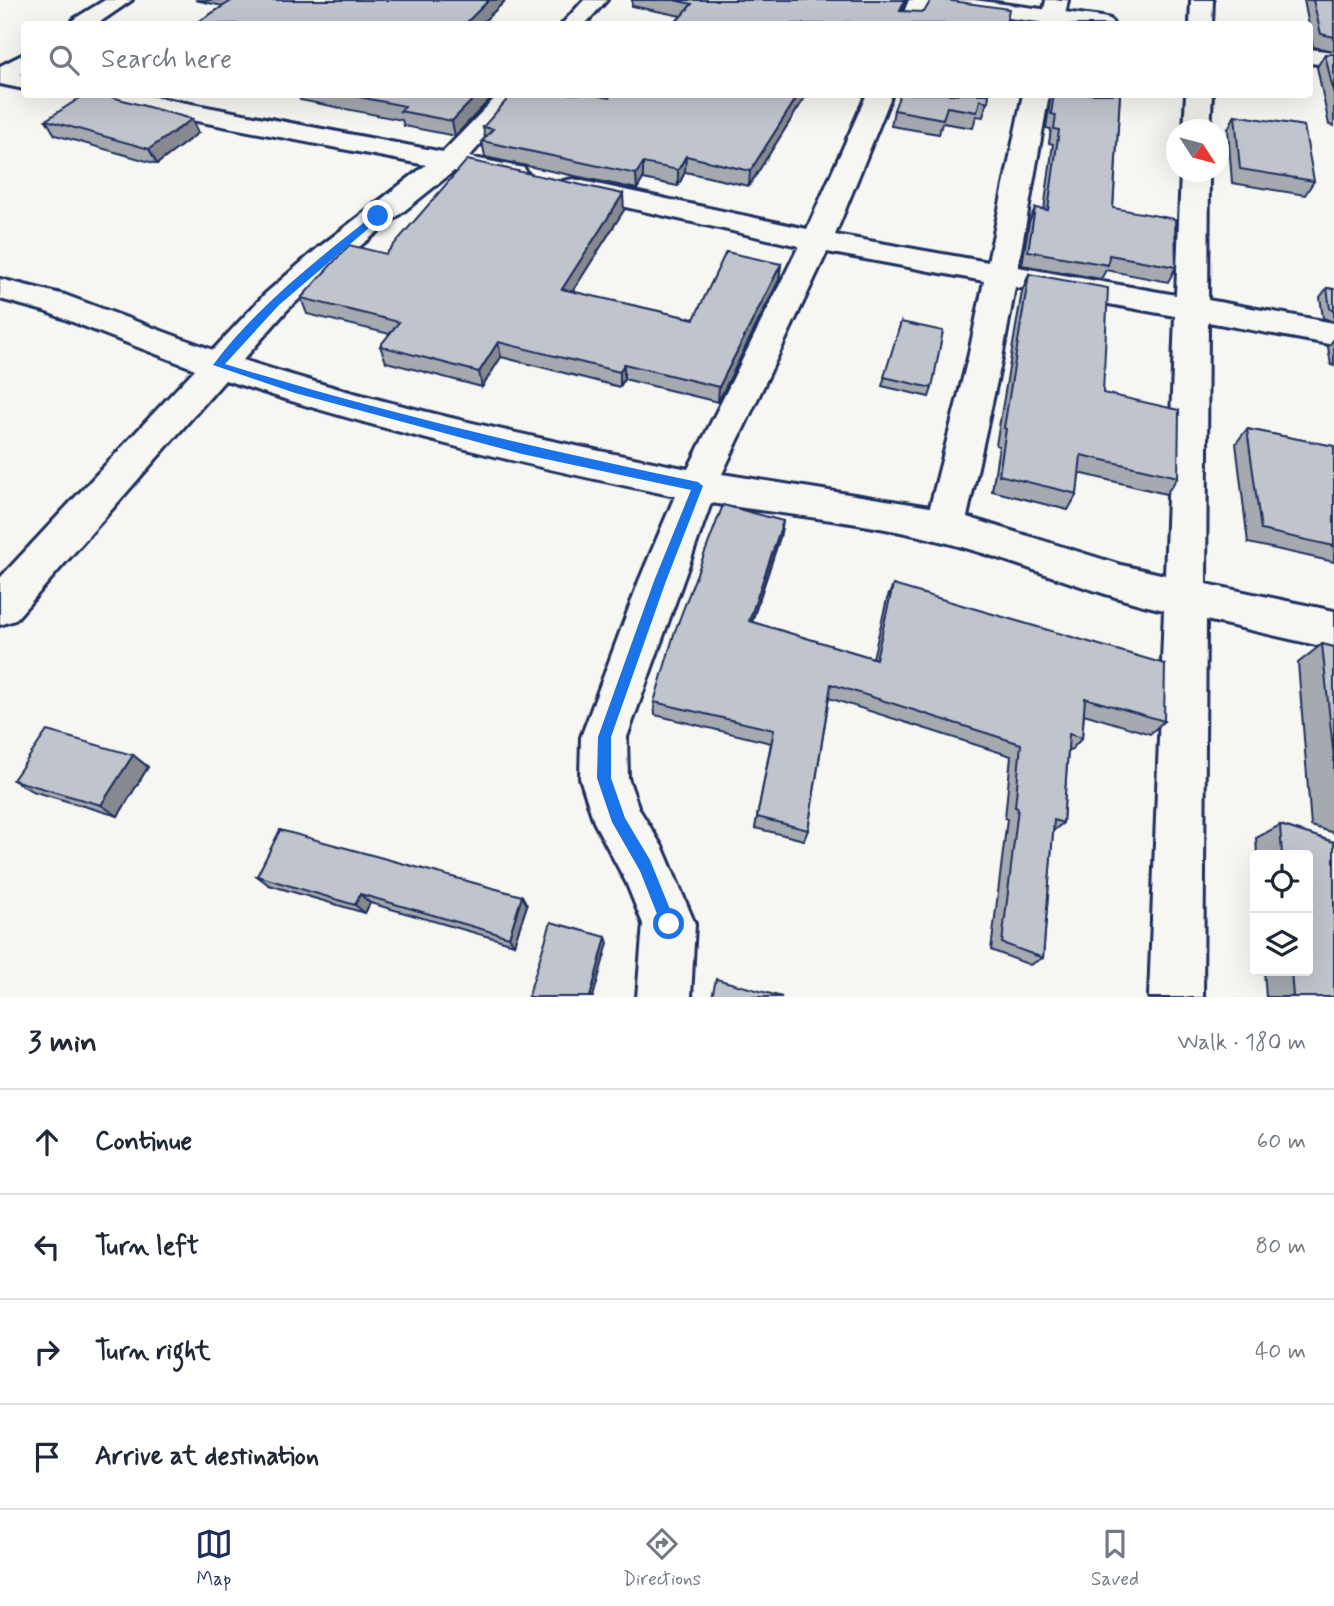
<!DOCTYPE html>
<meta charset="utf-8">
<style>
:root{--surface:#fff;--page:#f2f2f3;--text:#1f2937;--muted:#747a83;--line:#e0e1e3;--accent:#1b2f5e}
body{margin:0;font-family:Mynerve,sans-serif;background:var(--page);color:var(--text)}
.controls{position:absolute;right:21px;bottom:21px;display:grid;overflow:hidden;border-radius:7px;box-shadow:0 7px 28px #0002}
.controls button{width:63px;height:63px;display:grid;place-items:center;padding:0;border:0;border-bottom:2px solid var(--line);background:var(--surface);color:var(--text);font:35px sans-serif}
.compass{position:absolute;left:1166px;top:119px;width:63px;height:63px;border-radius:50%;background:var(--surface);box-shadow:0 7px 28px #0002;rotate:126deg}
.stop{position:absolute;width:21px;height:21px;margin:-16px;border:5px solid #1a73e8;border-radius:50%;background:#fff}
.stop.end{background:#1a73e8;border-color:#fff;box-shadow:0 2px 7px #0008}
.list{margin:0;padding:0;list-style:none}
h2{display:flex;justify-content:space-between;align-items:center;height:91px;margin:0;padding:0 28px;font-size:30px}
h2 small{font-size:23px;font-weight:400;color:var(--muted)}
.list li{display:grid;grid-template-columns:46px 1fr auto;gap:21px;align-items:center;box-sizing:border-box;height:105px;padding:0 28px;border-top:2px solid var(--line)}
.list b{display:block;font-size:26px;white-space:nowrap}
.list em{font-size:23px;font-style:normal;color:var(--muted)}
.icon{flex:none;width:38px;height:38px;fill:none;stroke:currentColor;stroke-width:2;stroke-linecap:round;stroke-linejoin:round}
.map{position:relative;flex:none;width:1334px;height:997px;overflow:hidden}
.search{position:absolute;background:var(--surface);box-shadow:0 7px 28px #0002;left:21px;right:21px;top:21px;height:77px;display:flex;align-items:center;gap:18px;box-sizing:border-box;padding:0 24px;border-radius:7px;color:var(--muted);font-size:26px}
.sheet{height:511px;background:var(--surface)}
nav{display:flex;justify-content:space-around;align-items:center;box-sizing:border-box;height:98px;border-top:2px solid var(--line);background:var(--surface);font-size:19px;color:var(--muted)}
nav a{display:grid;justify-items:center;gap:4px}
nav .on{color:var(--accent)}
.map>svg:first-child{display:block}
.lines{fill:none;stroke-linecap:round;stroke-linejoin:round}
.minor-casing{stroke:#1b2f5e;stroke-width:6}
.tertiary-casing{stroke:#1b2f5e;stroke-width:6}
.minor{fill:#f6f6f2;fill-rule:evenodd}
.tertiary{fill:#f6f6f2;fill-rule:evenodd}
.wall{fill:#a5a9b0;stroke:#1b2f5e;stroke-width:2}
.shaded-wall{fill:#868990;stroke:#1b2f5e;stroke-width:2}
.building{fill:#c0c4cd;stroke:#1b2f5e;stroke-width:2}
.route{fill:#1a73e8}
</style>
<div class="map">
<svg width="1334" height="997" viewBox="0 0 1334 997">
<rect width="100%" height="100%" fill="#f6f6f2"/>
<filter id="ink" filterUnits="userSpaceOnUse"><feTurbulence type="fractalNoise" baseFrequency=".0143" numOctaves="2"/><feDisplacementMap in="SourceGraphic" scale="14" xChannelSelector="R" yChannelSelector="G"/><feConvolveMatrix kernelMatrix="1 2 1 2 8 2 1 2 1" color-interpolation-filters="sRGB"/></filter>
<g filter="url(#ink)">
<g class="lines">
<g class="minor-casing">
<path id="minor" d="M584 0H607L585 24H562Z
M909 0H931L921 24H899Z
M1046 0H1068L1063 24H1041Z
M1191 0H1213L1212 24H1190Z
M0 70 24 75V89L0 84Z
M85 94H139L443 152 499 94H525L469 157 524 168 528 174 524 180 514 182 454 171 340 262 287 310 243 360C388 407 538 439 688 469L799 246 563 193 559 187 563 181 573 179 807 229 867 94H892L835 235 988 262 1023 94H1049L1018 267 1176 295 1181 172H1209L1208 300 1334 323V345L1208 322 1206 584 1334 611V649L1206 620 1203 997H1149L1164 610C1089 593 1018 561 944 542 868 522 788 515 711 503L627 737 628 778 639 809 663 848 695 924 691 997H637L643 924 626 882 594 822 580 778 581 737 639 581 675 496C523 465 373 429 225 380L15 620 0 625V578L195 369 44 311 0 299V279L65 295 213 350 265 294 318 248 426 165 97 102 88 99ZM827 252 984 281 968 358 930 507 722 474ZM1015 287 1175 316 1165 575 1121 565 967 517 1002 358Z
M1186 94H1212L1210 130H1184Z"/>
</g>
<g class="tertiary-casing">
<path id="tertiary" d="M105 0H132L97 24H71L74 19Z
M913 0H974L1102 17 1110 19 1113 24H1055L924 7 916 5Z
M1310 49 1334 52V66L1310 63Z
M24 54V72L9 82 0 84V66Z"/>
</g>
<use href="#minor" class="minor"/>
<use href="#tertiary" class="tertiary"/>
</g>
<path class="wall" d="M195 0H506L481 24H195L223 6Z
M632 0H906L902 11 1006 24H674L681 16 632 6Z
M1304 0H1334V51L1313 47Z
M1325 54H1334V126L1329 125 1317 67Z
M298 94H495L455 136 404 126 402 120 300 100Z
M612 94H807L749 186 685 172 678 186 643 179 637 189 485 157 482 141 485 138 483 127 609 98Z
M989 94 983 117 976 116 973 128 942 123 939 134 891 126 894 110Z
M1051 94H1120L1113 208 1176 267 1168 282 1106 270 1101 279 1022 265 1029 222 1035 208 1044 210 1053 144 1049 143 1051 129 1046 128Z
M1235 115 1314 181 1305 195 1232 183 1228 129Z
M46 120 198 133 157 164 55 135Z
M624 210 572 292 694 319 781 264 779 280 718 402 624 379 620 387 501 357 482 387 386 362 380 346 390 334 307 314 301 298 386 254Z
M1029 274 1103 393 1178 477 1166 494 1079 473 1077 494 1068 510 992 491 999 446 996 445 1022 291Z
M1327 288 1334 289V322L1323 318 1320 297Z
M901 322 932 388 929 397 882 386Z
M1334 339V366L1331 365 1328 347Z
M1247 429 1334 446V562L1248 543 1236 443Z
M783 521 780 537 752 622 873 658 887 599 893 585 1164 721 1150 734 1084 714 1082 738 1071 750 1068 749 1063 823 1053 831 1043 958 1030 965 991 950 1007 819 1005 818 1011 756 829 698 808 830 804 840 755 828 771 743 655 715 654 702Z
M1322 644 1334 647V833L1311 826 1298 663Z
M133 755 148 767 118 816 32 791 13 780Z
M1280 825 1334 842V997H1266L1264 971H1308V855H1257L1256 838Z
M257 876 522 896 527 905 514 944 370 903 365 913 269 885Z"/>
<path class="shaded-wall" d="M489 0H506L481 24H465Z
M904 0H906L898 24 900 11Z
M478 94H495L455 136 452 121Z
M799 94H807L749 186 750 171Z
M192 119 198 133 157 164 149 149Z
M686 156 685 172 678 186V170Z
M643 163V179L637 189 636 174Z
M623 194 624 210 564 305 562 289Z
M781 264 779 280 718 402 719 387Z
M498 342 501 357 482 387 479 372Z
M624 364V379L620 387V372Z
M783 521 780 537 747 635 749 621Z
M133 755 148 767 118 816 101 805Z
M360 894 370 903 365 913 355 905Z
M522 896 527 905 514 944 509 937Z
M606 937 608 943 593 997H590Z"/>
<path class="building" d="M233 0H489L465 24H195Z
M674 0H904L900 11 924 12 931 0H945L1009 9 1006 24H861L846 22 844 24H674L692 4Z
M1313 0H1334V37L1321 34Z
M1325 54H1334V95Z
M86 94H101L192 119 149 149 46 120Z
M344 94H478L452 121 400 111 405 106Z
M512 94H589L609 98 612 94H799L750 171 686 156 678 170 643 163 636 174 482 141 493 129 483 127Z
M900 94H989L988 102 980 100 977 112 947 107 943 119 894 110Z
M1054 94H1120L1113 208 1175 219 1176 267 1109 255 1108 265 1028 251 1035 208 1048 210 1059 130 1054 129 1056 115 1051 114Z
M1235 115 1304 126 1314 181 1240 169Z
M467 160 623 194 562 289 694 319 726 252 781 264 719 387 624 364 620 372 498 342 479 372 380 346 399 322 301 298 349 245 386 254Z
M1029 274 1108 288 1103 393 1179 410 1178 477 1081 455 1077 494 999 475 1006 429 1004 428Z
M1327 288 1334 289V311L1330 309Z
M901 322 943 331 932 388 884 377Z
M1247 429 1334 446V546L1261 530Z
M723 505 783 521 749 621 876 659 893 585 1165 664 1164 721 1085 698 1082 738 1069 734 1063 823 1054 820 1043 958 1002 943 1018 808 1015 807 1021 744 831 684 808 830 757 817 774 730 654 702 675 631Z
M1322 644 1334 647V759Z
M47 731 133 755 101 805 13 780Z
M1280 825 1334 842V997H1293L1291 971H1308V855H1282Z
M280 830 522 896 509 937 360 894 355 905 257 876Z
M551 922 606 937 590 997H528Z
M716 979 782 997H712Z"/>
</g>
<path class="route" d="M375 214 383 216 279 305 225 364C381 412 539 449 698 482L703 486 666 581 611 737V778L625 818 650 860 676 924 674 929 669 932 663 929 640 871 612 822 597 778 598 737 654 581 691 490 522 454 295 393 213 365C255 308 320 257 375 214Z"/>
</svg>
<div class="controls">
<button><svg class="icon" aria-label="locate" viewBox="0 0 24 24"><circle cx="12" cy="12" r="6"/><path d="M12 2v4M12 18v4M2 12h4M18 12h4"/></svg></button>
<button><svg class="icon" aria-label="layers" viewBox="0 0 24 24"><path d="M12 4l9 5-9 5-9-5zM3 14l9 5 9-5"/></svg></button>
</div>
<svg class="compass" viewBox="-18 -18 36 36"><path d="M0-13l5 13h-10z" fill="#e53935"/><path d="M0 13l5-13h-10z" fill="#747a83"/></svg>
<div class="stop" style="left:669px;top:924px"></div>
<div class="stop end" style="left:378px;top:216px"></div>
<div class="search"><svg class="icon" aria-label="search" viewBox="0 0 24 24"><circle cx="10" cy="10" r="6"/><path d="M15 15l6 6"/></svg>Search here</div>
</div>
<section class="sheet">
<h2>3 min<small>Walk · 180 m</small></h2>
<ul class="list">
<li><svg class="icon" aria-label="ahead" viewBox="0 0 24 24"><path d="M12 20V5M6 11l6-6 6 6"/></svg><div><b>Continue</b></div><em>60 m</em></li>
<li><svg class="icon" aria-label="left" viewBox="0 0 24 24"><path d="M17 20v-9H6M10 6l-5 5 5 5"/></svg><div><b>Turn left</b></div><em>80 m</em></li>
<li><svg class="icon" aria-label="right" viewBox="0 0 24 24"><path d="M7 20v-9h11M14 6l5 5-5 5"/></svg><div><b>Turn right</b></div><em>40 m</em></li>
<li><svg class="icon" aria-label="arrive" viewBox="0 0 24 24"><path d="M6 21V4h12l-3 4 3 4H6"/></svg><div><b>Arrive at destination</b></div></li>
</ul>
</section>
<nav>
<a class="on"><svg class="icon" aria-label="map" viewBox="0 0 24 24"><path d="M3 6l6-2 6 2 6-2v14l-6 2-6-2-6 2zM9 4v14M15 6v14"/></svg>Map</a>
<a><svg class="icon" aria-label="directions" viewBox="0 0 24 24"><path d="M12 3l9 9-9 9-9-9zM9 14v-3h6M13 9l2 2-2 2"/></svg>Directions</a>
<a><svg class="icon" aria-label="saved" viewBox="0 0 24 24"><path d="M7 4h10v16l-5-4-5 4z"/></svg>Saved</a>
</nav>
